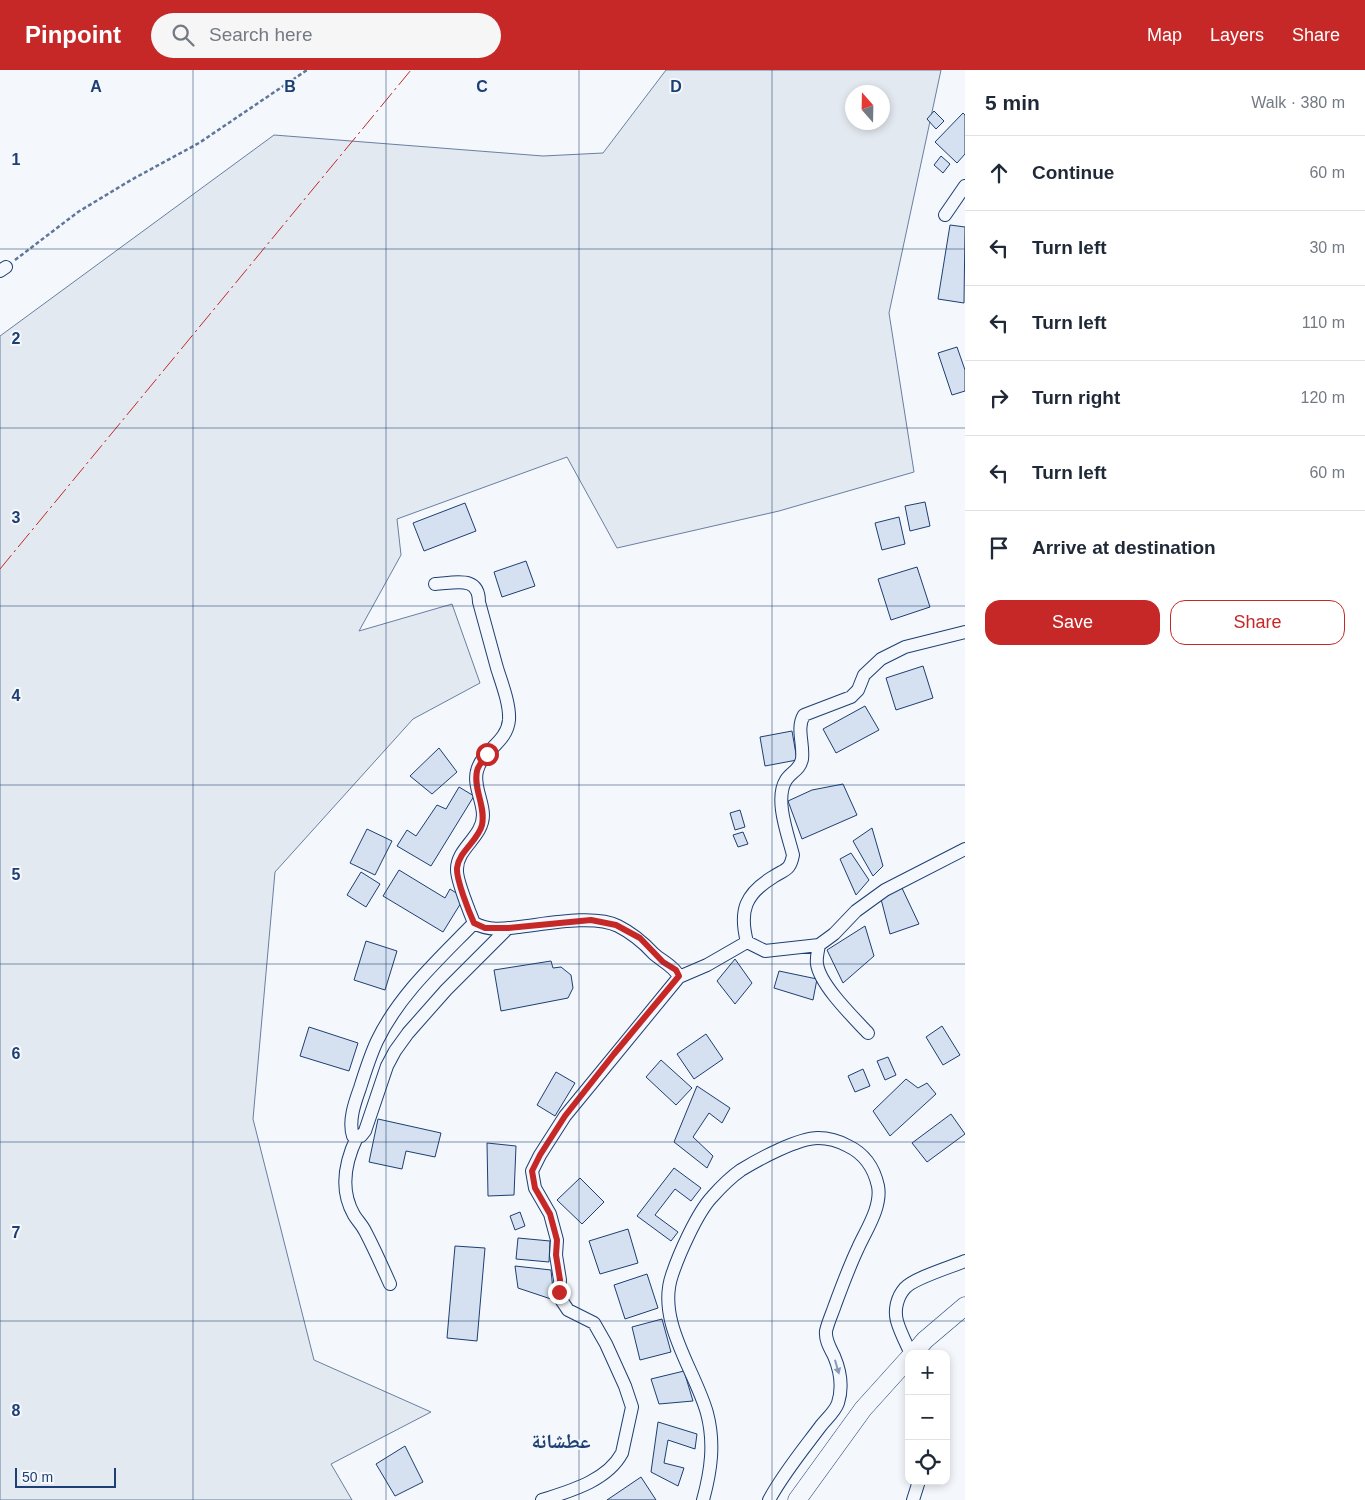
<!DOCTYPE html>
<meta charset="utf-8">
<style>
:root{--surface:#fff;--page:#f6f6f7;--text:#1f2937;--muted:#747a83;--line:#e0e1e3;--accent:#c62828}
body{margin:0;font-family:Helvetica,"Noto Naskh Arabic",sans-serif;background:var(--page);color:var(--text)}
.controls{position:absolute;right:15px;bottom:15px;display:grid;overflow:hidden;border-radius:10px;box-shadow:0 2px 8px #0003}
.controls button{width:45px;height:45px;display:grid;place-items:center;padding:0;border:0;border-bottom:1px solid var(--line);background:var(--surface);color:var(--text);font:25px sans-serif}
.compass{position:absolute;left:845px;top:15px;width:45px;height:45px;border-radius:50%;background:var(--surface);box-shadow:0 2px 8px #0003;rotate:340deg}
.scale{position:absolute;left:15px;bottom:12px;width:101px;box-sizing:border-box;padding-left:5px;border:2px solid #1d3f73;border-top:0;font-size:14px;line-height:18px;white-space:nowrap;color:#1d3f73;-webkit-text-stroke:4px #f4f7fb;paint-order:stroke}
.stop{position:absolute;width:15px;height:15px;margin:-11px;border:4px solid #c62828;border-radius:50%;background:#fff}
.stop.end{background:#c62828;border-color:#fff;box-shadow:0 1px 5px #0008}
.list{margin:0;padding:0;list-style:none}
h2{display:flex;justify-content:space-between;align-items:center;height:65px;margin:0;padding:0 20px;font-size:21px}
h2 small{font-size:16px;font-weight:400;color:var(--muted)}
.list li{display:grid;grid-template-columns:32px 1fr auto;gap:15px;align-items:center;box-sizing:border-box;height:75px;padding:0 20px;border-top:1px solid var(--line)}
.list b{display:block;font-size:19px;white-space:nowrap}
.list em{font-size:16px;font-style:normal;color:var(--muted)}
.actions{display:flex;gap:10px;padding:15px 20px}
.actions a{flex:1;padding:11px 0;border:1px solid var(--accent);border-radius:15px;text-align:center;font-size:18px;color:var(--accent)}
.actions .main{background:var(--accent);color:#fff}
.icon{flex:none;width:28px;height:28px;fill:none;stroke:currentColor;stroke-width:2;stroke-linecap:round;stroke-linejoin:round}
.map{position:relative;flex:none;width:965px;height:1430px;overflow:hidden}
header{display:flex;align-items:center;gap:30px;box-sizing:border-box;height:70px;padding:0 25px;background:var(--accent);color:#fff}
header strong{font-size:24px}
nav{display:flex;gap:28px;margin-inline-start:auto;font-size:18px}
.search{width:350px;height:45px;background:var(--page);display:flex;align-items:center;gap:12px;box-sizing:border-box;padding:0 18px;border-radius:28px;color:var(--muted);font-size:19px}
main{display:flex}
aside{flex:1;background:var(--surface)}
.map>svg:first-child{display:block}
.green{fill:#e3e9f0;stroke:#687fa3;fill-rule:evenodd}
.building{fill:#d5e0f0;stroke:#1d3f73}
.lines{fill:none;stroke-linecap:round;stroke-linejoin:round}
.minor-casing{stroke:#1d3f73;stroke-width:14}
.secondary-casing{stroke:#1d3f73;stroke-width:19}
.path{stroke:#5e769c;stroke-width:2.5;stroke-dasharray:4 2.5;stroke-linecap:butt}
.minor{stroke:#f4f7fb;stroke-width:12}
.secondary{stroke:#f4f7fb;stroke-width:18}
.power{stroke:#c62828;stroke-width:1;stroke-dasharray:18 4 2.5 4;stroke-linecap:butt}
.oneway{fill:#889bb7}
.route{stroke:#c62828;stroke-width:6}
.grid{fill:none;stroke:#1d3f73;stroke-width:1;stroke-opacity:0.55}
.labels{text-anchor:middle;stroke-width:4;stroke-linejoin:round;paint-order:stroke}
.quarter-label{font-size:20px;font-weight:bold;fill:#1d3f73;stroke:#f4f7fb}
.grid-label{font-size:16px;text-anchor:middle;font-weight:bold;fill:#1d3f73;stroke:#f4f7fb;stroke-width:4;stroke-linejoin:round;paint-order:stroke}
</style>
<header>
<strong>Pinpoint</strong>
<div class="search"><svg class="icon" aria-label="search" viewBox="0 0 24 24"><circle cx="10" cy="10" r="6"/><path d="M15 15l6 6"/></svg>Search here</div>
<nav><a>Map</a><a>Layers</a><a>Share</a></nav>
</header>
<main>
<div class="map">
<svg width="965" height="1430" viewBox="0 0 965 1430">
<rect width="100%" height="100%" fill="#f4f7fb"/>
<path class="green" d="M666 0H941L889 243 914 402 779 441 617 478 567 387 397 449 401 485 359 561 452 534 480 613 413 649 275 802 253 1049 314 1290 431 1342 331 1394 352 1430H0V266L274 65 543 86 603 83ZM852 22H882V52H852Z"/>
<path class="building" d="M934 41 944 51 936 59 927 49Z
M963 43 965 45V84L957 93 935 72Z
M941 86 950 94 943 103 934 95Z
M950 155 965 157 964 233 938 229Z
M957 277 965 300V321L952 325 938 283Z
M925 432 930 456 910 461 905 436Z
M465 433 476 461 424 481 413 453Z
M899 447 905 474 882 480 875 453Z
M526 491 535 516 502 527 494 502Z
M917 497 930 537 891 550 878 509Z
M923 596 933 628 896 640 886 608Z
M865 636 879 660 836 683 823 659Z
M792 661 797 690 765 696 760 667Z
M439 678 457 702 432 724 410 706Z
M843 714 857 745 802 769 788 731 812 720Z
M459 717 474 726 431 796 397 776 407 760 416 766 437 735 446 739Z
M740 740 745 757 735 760 730 743Z
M872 758 883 796 873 806 853 771Z
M367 759 392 771 375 805 350 793Z
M743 762 748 774 738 777 733 765Z
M851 783 869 810 856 825 840 789Z
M399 800 445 828 450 819 464 828 443 862 383 826Z
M361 802 380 814 366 837 347 825Z
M901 816 919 854 890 864 881 829Z
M865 856 874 886 843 913 827 880Z
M366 871 397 881 385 920 354 910Z
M735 889 752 913 735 934 717 911Z
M551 891 553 898 561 897 571 905 573 918 568 928 501 941 494 900Z
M779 901 817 909 813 930 774 918Z
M942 956 960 985 943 995 926 967Z
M309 957 358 973 349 1001 300 986Z
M706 964 723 989 694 1009 677 984Z
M888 987 896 1005 885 1010 877 991Z
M661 990 692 1018 676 1035 646 1007Z
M863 999 870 1016 855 1022 848 1006Z
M556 1002 575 1013 555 1046 537 1035Z
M906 1009 918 1018 927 1013 936 1024 890 1066 873 1041Z
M697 1016 730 1038 722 1053 709 1043 693 1067 713 1086 707 1098 674 1072Z
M951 1044 965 1064 927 1092 912 1073Z
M378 1049 441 1063 435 1087 406 1081 402 1099 369 1092Z
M487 1073 516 1076 514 1125 488 1126Z
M674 1098 701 1118 691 1131 675 1119 655 1145 678 1162 671 1171 637 1146Z
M580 1108 604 1132 582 1154 557 1130Z
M520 1142 525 1156 515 1160 510 1146Z
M628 1159 638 1193 600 1204 589 1171Z
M518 1168 550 1171 549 1192 516 1189Z
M455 1176 485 1178 477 1271 447 1268Z
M515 1196 551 1200 554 1230 518 1218Z
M647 1204 658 1238 625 1249 614 1215Z
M662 1249 671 1282 640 1290 632 1257Z
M684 1301 693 1331 659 1334 651 1309Z
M658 1352 697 1364 695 1379 668 1370 664 1393 684 1398 678 1416 651 1402Z
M405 1376 423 1412 395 1426 376 1394Z
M641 1407 656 1430H607Z"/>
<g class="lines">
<g class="minor-casing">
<path id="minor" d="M945 145 965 116
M0 201 6 197
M435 514C455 513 479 505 479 532 485 554 491 576 497 598 502 614 510 634 509 650 507 673 482 680 477 701 473 715 483 731 483 745 483 767 457 778 457 799 456 809 470 843 474 853 489 861 503 859 519 857 546 854 594 844 618 856 632 863 643 872 654 884 662 891 675 897 679 907L707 895 747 872 765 881 819 875
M474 853C439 889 399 925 377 971 370 986 365 1002 360 1018 355 1032 348 1051 353 1066H361L365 1061 387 996 395 981 408 963 446 920 508 858
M747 872C739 841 745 824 773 807 785 799 790 801 793 785 788 765 774 729 786 710 791 702 800 700 802 689 804 674 796 658 804 645L851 627 858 620 864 605 881 589 905 577 965 562
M868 963C853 947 820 915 817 894 816 888 818 881 819 875L834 864 856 841 885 820 965 779
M357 1067C345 1092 339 1119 354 1145 357 1150 362 1155 365 1161 374 1178 382 1196 390 1214
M911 1284C906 1273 900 1262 897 1251 894 1240 897 1227 905 1218 914 1208 951 1197 965 1191
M542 1430C570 1421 607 1411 622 1383L632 1337 625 1316 606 1274 594 1253 568 1240 562 1231 559 1222 560 1210 556 1185 557 1170 550 1144 535 1118 532 1101 540 1085 565 1046 679 907
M703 1430C711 1401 715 1373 707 1343 695 1300 656 1251 672 1205 679 1184 697 1143 712 1127 720 1118 731 1107 741 1100 759 1089 798 1068 818 1068 828 1068 839 1071 848 1076 865 1084 874 1098 878 1116 882 1137 866 1160 858 1178 849 1197 842 1216 835 1235 832 1244 828 1252 826 1261 825 1270 830 1278 834 1286 840 1300 843 1317 838 1333 835 1342 825 1350 820 1357 802 1381 783 1404 769 1430
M913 1430 919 1411"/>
</g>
<g class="secondary-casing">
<path id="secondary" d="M913 1284 925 1270 965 1236
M797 1430 863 1339 909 1288"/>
</g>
<path class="path" d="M15 190 78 142 131 110 199 73 307 0"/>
<use href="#minor" class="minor"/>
<use href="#secondary" class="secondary"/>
<path class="power" d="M0 499 411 0"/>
</g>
<defs><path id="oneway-solid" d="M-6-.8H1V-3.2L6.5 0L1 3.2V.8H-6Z" transform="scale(1.25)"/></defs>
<use class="oneway" href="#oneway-solid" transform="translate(837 1297) rotate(74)"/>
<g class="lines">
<path class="route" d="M487 684C484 690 478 695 477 701 473 719 486 736 482 755 478 771 459 781 457 798 456 809 469 842 474 853L485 858H508L591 850 616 855 640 868 663 892 676 900 679 906 614 984 565 1046 540 1085 532 1101 535 1118 550 1144 557 1170 556 1185 560 1210 559 1222"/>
</g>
<path class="grid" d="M193 0V1430M386 0V1430M579 0V1430M772 0V1430M0 179H965M0 358H965M0 536H965M0 715H965M0 894H965M0 1072H965M0 1251H965"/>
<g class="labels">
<g class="quarter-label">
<text x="561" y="1378">عطشانة</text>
</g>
</g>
<g class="grid-label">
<text x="96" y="22">A</text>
<text x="290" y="22">B</text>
<text x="482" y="22">C</text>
<text x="676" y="22">D</text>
<text x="16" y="95">1</text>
<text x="16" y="274">2</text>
<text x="16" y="453">3</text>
<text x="16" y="631">4</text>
<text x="16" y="810">5</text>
<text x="16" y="989">6</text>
<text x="16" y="1168">7</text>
<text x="16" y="1346">8</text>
</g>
</svg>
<div class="controls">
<button>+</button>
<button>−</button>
<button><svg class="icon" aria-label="locate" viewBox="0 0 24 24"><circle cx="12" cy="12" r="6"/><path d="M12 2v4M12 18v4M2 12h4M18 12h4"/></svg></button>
</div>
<svg class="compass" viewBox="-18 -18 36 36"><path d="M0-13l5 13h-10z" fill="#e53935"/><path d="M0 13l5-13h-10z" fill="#747a83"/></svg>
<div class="scale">50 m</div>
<div class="stop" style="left:487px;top:684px"></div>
<div class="stop end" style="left:559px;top:1222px"></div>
</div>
<aside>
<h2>5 min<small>Walk · 380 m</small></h2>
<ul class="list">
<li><svg class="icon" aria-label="ahead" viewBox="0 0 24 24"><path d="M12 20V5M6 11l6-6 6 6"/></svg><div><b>Continue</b></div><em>60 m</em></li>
<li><svg class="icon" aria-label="left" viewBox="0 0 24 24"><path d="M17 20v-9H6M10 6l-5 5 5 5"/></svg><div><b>Turn left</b></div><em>30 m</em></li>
<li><svg class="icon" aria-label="left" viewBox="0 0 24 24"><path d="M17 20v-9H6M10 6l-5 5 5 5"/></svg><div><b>Turn left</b></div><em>110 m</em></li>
<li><svg class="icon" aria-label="right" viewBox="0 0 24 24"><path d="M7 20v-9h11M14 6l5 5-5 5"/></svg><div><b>Turn right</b></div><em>120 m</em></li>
<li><svg class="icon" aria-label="left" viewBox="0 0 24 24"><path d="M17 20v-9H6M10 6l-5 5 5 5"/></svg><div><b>Turn left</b></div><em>60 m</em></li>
<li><svg class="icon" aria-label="arrive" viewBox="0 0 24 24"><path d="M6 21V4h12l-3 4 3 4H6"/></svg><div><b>Arrive at destination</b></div></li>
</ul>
<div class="actions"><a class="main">Save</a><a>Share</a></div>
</aside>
</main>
